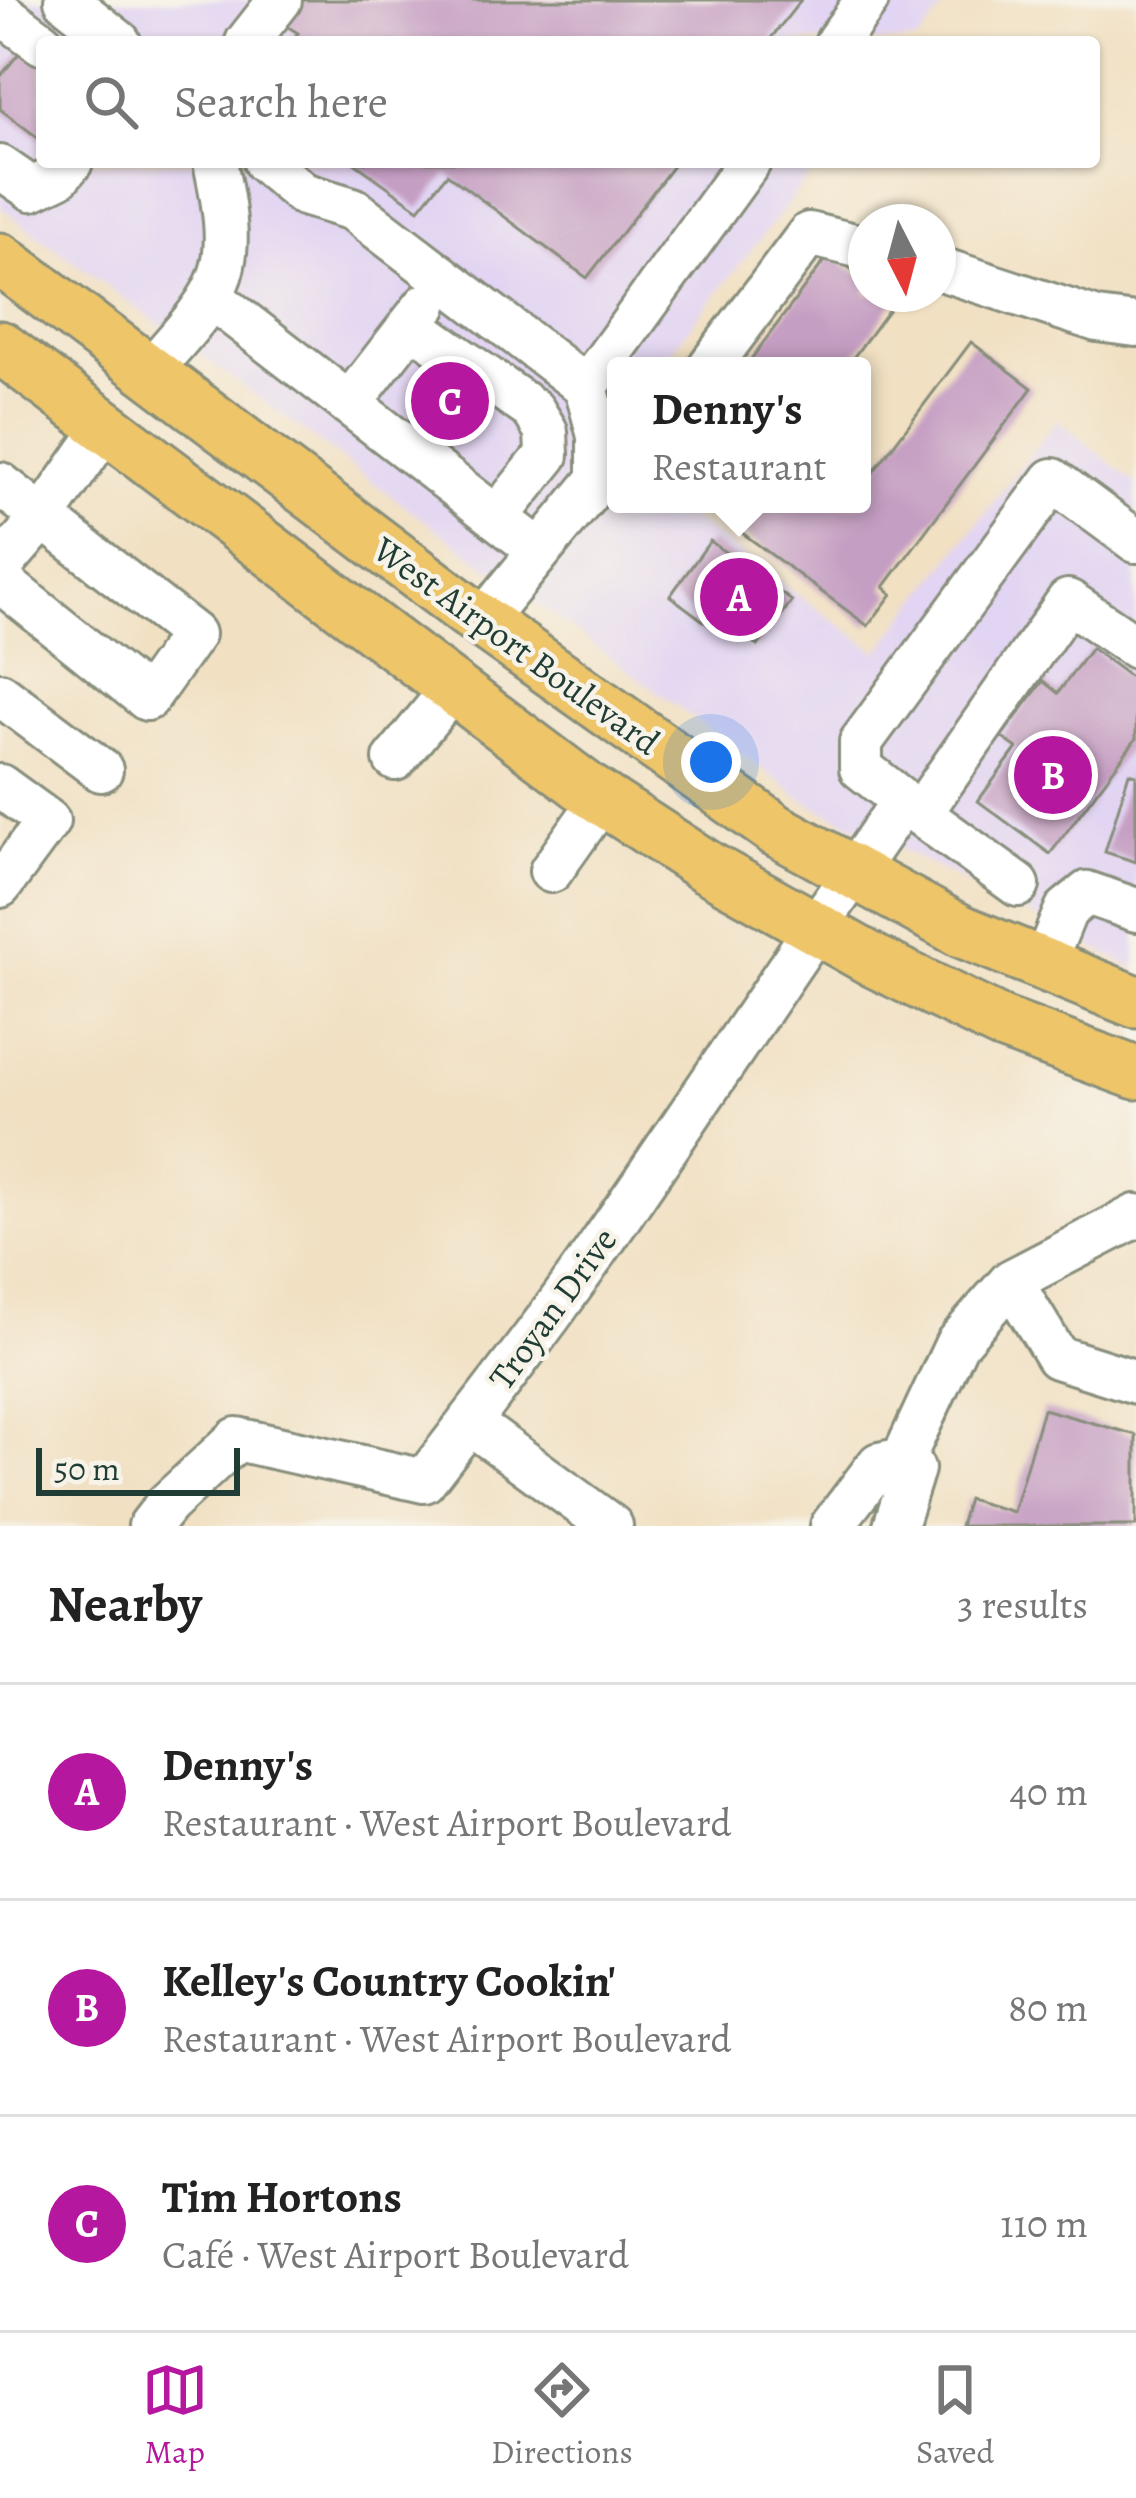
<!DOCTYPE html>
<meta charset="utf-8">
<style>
:root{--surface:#fff;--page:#f6f6f6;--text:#222;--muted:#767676;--line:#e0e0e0;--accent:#b5179e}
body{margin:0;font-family:Alegreya,serif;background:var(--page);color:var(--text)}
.compass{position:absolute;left:848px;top:204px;width:108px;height:108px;border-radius:50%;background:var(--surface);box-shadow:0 3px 9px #0004;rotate:174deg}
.scale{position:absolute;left:36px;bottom:30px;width:204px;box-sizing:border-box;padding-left:12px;border:6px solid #1f3d34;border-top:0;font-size:33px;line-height:42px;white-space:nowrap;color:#1f3d34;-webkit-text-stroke:9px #f7f3e8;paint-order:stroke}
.you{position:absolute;left:711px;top:762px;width:42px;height:42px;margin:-30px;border:9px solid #fff;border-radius:50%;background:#1a73e8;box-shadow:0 0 0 18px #1a73e833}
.badge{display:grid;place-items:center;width:78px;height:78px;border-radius:50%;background:var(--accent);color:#fff;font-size:39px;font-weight:700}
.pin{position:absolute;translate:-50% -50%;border:6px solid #fff;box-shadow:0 3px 12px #0006}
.popup{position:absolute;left:607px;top:357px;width:264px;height:156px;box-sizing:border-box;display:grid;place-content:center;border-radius:12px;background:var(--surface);filter:drop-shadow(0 3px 9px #0005);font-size:39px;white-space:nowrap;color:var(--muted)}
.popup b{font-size:45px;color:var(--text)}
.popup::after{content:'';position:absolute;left:50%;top:100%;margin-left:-24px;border:24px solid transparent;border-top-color:var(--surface)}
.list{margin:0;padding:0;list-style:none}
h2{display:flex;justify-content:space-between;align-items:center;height:156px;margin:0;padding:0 48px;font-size:51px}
h2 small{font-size:39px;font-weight:400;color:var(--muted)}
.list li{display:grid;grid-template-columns:78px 1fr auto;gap:36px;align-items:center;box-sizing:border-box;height:216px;padding:0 48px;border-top:3px solid var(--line)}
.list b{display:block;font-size:45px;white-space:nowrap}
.list p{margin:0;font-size:39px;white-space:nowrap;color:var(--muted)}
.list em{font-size:39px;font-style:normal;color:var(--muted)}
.icon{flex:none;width:66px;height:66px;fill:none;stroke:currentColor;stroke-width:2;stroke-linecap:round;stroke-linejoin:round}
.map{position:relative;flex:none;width:1136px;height:1526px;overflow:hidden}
.search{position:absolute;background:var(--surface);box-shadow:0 3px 9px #0004;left:36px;right:36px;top:36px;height:132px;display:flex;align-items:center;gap:30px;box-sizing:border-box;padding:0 42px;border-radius:12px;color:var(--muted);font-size:45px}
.sheet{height:804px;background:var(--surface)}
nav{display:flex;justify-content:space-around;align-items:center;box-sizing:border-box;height:168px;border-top:3px solid var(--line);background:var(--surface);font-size:33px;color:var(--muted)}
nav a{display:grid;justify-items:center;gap:6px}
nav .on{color:var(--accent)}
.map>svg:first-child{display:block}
.built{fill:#e2d4f3}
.building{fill:#c59ec3}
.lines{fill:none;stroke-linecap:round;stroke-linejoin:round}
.minor-casing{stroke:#888e7b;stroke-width:48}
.major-casing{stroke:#888e7b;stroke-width:57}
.minor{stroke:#fff;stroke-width:42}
.major{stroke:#eec569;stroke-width:51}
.labels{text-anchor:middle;stroke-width:9;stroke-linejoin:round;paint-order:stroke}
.street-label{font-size:36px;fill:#1f3d34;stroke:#f7f3e8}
</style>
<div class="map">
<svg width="1136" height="1526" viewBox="0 0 1136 1526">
<rect width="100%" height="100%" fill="#f7f3e8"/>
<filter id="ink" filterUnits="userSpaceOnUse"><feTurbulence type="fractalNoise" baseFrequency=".00833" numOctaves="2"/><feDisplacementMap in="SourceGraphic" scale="24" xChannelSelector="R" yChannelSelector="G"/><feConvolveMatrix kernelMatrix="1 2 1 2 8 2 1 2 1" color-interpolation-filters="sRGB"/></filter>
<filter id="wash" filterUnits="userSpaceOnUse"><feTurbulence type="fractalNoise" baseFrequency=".004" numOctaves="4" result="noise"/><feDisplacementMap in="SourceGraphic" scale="48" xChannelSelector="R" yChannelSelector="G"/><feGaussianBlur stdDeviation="2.7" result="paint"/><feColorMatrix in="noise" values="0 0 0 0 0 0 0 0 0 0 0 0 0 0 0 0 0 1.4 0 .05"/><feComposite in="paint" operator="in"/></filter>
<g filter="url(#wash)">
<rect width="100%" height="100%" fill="#f1e0c2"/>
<path class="built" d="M0 0H950L917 42H42V162H821L659 366H616V504H671L878 652 1057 420 1136 484V969L804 800 0 207Z"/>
<g id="blocks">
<path class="building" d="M298 0H801L768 42H290L298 33 282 23Z
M27 43 42 55V141L0 109V77Z
M353 162H676L587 278 447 174 419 209Z
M830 253 866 280V294H885L895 301 847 366H746Z
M971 342 1032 388 884 587 892 594 868 626 703 504H862V487Z
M440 360 489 397 465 428 416 391Z
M710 541 792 601 758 646 732 627 725 637 670 596Z
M1091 648 1136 681V739L1050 854 978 801 1017 748 1001 737 1043 681 1058 693Z
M1129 773 1136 775V862L1105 852Z
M1043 1409 1136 1435V1526H960L968 1499 1013 1512Z"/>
</g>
</g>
<g filter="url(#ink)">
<use href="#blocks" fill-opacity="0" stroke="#888e7b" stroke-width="3"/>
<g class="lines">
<g class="minor-casing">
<path id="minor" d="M66 0 119 42
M0 12 42 43
M247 42 280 0
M837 42 867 0
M265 162 303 194 353 209 586 387
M0 167 32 189 59 176 71 162
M938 268 1097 320 1136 325
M212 298 540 551
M412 325 533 410 546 431 547 455 497 517
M710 366 809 234 866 248
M149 372C223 288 240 276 215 162
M349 404 426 305
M0 484 193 634 147 699 0 581
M0 567 43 517 106 427
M482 622 599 479V436L586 387 749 162
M0 694 101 770
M395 759 453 688
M0 786 48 821 0 886
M551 871 602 799
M1018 885 920 814 1068 601 1136 647
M1044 964 1066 910 1087 893 1136 910
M1011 1281 1057 1357 1136 1382
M469 1422 611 1526
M150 1526 167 1504 237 1439 424 1481C483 1404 544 1327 599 1247 701 1099 800 949 903 801L861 768V742L1053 480 1136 541
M832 1526 879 1464 903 1459 957 1343 1011 1281 1136 1216
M895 1526 913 1469 903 1459"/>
</g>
<g class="major-casing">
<path id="major" d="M0 259 467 611 776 830 961 931 1136 1002
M0 347 590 791 707 867 876 962 1001 1023 1136 1073"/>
</g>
<use href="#minor" class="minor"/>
<use href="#major" class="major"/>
</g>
</g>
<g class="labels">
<g class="street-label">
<text transform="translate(517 645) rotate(36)" y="13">West Airport Boulevard</text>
<text transform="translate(552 1308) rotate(-54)" y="13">Troyan Drive</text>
</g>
</g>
</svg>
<svg class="compass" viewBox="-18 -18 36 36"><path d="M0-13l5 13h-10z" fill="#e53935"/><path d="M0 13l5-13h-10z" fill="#767676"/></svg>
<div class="scale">50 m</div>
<div class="you"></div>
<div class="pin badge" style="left:739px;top:597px">A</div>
<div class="popup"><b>Denny's</b>Restaurant</div>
<div class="pin badge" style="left:1053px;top:775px">B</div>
<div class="pin badge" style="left:450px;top:401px">C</div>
<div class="search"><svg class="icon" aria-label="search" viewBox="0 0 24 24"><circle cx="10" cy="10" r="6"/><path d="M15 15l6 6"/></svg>Search here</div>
</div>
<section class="sheet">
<h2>Nearby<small>3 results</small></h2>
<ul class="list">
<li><span class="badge">A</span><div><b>Denny's</b><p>Restaurant · West Airport Boulevard</p></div><em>40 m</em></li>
<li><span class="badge">B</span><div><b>Kelley's Country Cookin'</b><p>Restaurant · West Airport Boulevard</p></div><em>80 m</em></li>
<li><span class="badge">C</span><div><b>Tim Hortons</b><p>Café · West Airport Boulevard</p></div><em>110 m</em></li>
</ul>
</section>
<nav>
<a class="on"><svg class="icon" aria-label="map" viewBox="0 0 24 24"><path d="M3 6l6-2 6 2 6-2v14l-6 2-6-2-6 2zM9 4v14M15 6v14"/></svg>Map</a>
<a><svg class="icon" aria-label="directions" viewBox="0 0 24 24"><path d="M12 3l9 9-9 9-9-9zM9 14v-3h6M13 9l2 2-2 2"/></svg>Directions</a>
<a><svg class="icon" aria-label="saved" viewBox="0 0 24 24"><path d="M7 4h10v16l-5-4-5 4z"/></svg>Saved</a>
</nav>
